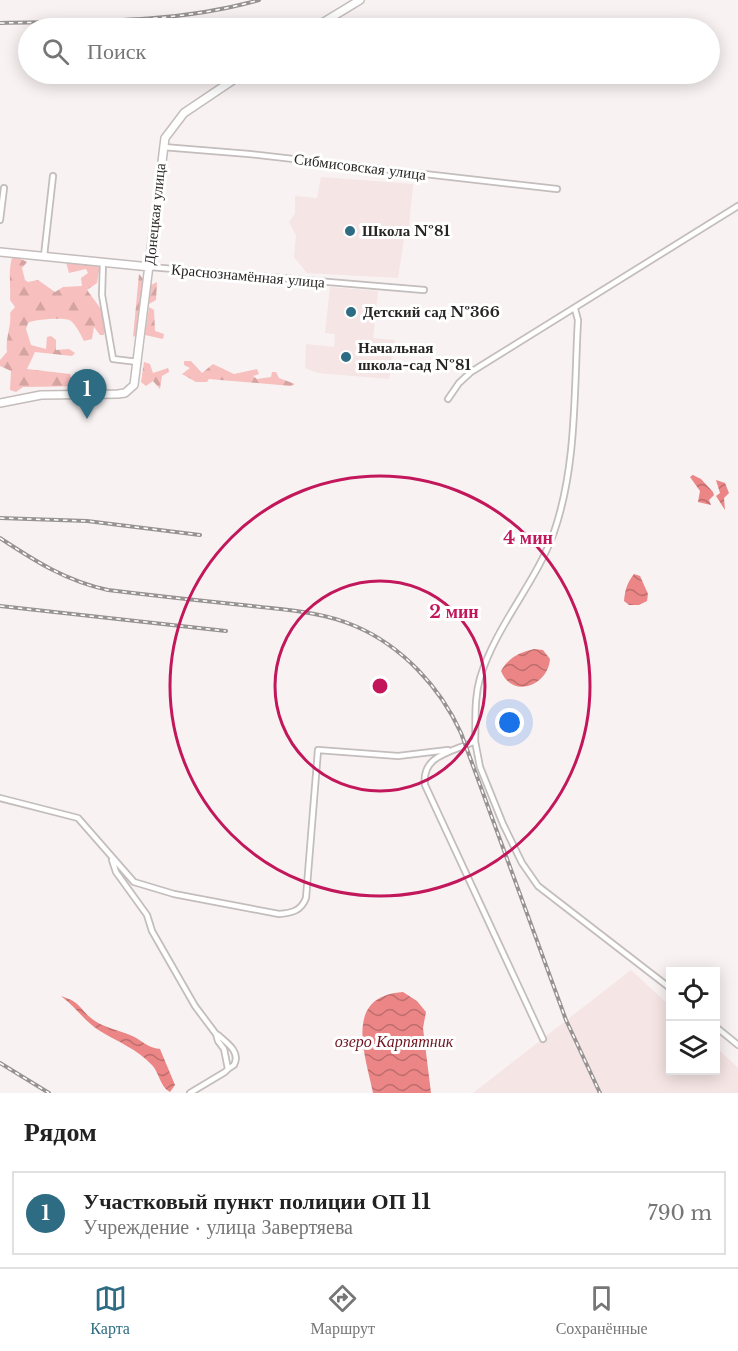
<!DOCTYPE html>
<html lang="ru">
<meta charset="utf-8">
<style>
:root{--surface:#fff;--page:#f6f6f6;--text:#222;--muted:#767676;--line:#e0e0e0;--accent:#2d6c82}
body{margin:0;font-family:"Libre Baskerville",serif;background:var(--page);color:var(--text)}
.controls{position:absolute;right:18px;bottom:18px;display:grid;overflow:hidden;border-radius:0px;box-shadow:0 3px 15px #0003}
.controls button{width:54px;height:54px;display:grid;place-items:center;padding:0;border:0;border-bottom:2px solid var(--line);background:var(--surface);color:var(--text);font:30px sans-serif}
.you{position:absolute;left:510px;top:723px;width:21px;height:21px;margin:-15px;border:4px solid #fff;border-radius:50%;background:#1a73e8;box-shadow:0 0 0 9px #1a73e833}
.badge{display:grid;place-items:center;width:39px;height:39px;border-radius:50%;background:var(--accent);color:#fff;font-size:20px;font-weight:700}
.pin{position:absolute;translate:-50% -50px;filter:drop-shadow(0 2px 3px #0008)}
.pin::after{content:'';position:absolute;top:32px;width:21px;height:18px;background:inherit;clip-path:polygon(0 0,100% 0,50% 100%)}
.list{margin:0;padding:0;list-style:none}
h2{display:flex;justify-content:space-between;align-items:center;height:78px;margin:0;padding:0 24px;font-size:26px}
h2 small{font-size:20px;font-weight:400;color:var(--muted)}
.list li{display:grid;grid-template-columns:39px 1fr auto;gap:18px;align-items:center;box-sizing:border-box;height:84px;margin:0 12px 12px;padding:0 12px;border:2px solid var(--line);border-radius:0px}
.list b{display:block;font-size:22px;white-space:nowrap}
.list p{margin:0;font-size:20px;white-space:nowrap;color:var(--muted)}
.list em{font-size:20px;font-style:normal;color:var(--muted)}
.icon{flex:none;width:33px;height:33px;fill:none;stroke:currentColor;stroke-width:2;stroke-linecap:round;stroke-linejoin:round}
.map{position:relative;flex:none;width:738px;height:1093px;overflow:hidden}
.search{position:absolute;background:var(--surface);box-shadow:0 3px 15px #0003;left:18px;right:18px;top:18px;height:66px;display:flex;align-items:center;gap:15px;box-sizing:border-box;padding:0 21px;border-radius:33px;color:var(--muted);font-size:22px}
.sheet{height:174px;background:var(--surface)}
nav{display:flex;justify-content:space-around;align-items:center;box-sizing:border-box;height:84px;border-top:2px solid var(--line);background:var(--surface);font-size:16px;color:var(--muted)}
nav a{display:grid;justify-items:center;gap:3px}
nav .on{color:var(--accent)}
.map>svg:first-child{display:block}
.built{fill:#f5e5e4}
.forest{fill:url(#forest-firs)}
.water{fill:url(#water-waves)}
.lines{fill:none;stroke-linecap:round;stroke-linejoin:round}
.street-casing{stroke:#c3bdbc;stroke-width:8}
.secondary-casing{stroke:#c3bdbc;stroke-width:10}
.street{stroke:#fff;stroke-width:4.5}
.secondary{stroke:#fff;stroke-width:7}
.rail-casing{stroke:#989393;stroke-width:4}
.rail{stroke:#fff;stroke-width:1.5;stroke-dasharray:4.5;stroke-linecap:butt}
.ring{fill:none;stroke:#c2185b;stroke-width:3}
.poi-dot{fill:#2d6c82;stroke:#fff;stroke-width:2}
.labels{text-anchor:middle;stroke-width:6;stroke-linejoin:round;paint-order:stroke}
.street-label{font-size:15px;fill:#282625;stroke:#fff}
.poi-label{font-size:15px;font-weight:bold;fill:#282625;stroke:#fff;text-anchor:start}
.water-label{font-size:16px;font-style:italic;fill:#6e131f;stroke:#fff}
.centre{fill:#c2185b;stroke:#fff;stroke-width:3}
.ring-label{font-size:18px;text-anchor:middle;font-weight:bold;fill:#c2185b;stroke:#fff;stroke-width:6;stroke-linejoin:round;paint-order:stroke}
</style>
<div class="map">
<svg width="738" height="1093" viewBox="0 0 738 1093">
<defs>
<pattern id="forest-firs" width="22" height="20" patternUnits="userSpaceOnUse" patternTransform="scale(1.5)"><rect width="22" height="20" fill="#f7bfbd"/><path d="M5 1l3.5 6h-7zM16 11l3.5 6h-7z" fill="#d4a4a2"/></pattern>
<pattern id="water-waves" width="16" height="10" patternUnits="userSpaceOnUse" patternTransform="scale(1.5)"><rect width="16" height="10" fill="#eb8586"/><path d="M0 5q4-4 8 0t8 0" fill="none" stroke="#be6d6d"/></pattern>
</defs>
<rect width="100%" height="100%" fill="#f9f2f2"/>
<path class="built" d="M321 177 413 184 409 227H406L398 278 307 273 294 257 296 235 289 222 295 214V196L317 198Z
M330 287 378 291 373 338 395 340 389 379 318 373 305 368 306 344 334 347 335 334 325 333Z
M631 970 670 1006V1070H716V1047L738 1068V1093H473Z"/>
<path class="forest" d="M17 257 27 262 22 268 25 280 28 282 38 280 55 292 63 287 82 286 81 278 88 273 86 269 69 273 66 262 100 265 97 283 87 290 101 309 106 326 104 335H100L94 327 92 339 84 341C81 335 76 325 71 321 67 317 34 319 28 323L26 329 31 345 46 349 47 337 51 336 56 340V350L69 349 75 353 72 356 35 352 27 369 70 374 71 378 87 379 92 375 96 380 90 386 23 387 16 392 10 390 11 371 0 366V360L7 352C5 338 12 325 10 313L15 307 10 300C11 286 8 271 12 258Z
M139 274 143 279 136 331 138 334 133 337Z
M157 282 156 300 149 304 151 285Z
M149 307 154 310 155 331 164 334 163 339 145 335Z
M184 361H191L202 373 213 364 234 374 257 369 259 374 253 376 257 379 271 377 272 372H276L279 378 295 384 291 386 209 379 207 382H196L182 374 190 368 184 365Z
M144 362 150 364 153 373 168 368 169 372 162 376 160 389 153 381 146 386 141 382Z"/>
<path class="water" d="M693 475 701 479 713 492 714 495 709 500 711 505 698 502 700 491 690 477Z
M716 480 725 483 729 493 724 498 725 510 716 496 720 493Z
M634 574 640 576 648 594 647 601 639 605H629L624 601C625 590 627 583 634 574Z
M534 649 543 650 550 659C548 686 512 699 501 671 508 658 520 652 534 649Z
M403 992 417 1001 426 1012 423 1028 431 1093H373C365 1054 343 996 403 992Z
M61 996C83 1003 79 1010 95 1021 106 1028 118 1030 130 1035 141 1039 147 1048 160 1049L175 1085 170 1092C160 1087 159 1072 152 1065 137 1049 118 1042 100 1031 85 1022 76 1007 61 996Z"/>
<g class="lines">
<g class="street-casing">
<path id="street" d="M163 147 249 154 557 189
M0 220 4 188
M44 256 53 176
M103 262 102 295 113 359 138 362
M150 267 424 290
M448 399 459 383 471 372 738 206
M475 741 480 767 503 824 522 863 538 886 670 988
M0 798 78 818 134 882 174 894 279 914C292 913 301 911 306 898L318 750 398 756 448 750
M112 860 116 872 147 915 152 931 195 1006 216 1034 218 1041 224 1049 228 1069 225 1072 190 1093
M716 1027 738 1045
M218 1035C227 1043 241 1052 234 1065L228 1069
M543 1039 425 785C421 754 454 752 475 741 476 719 474 699 480 678 496 625 536 583 554 532 577 466 574 389 578 320L575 309"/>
</g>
<g class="secondary-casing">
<path id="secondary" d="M314 28 360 0
M0 252 150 267
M0 403 41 395 118 394 125 393 134 385 165 138 184 113 242 74"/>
</g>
<use href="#street" class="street"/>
<use href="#secondary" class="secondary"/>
<g class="rail-casing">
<path id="rail" d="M0 23C87 21 175 24 259 0
M0 518 87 521 200 535
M0 538C35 561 66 581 108 590 156 596 204 601 252 606 286 610 324 612 355 626 402 646 440 687 461 733L566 1020 600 1093
M0 606 226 631
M0 1063 49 1093"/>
</g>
<use href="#rail" class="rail"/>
</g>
<g class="ring">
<circle cx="380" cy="686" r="105"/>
<circle cx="380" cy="686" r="210"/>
</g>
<g class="poi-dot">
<circle cx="350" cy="231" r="6"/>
<circle cx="351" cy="312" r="6"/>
<circle cx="346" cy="357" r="6"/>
</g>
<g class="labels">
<g class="street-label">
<text transform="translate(360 167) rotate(7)" y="5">Сибмисовская улица</text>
<text transform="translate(155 214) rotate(-84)" y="5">Донецкая улица</text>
<text transform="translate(248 276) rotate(5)" y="5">Краснознамённая улица</text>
</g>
<g class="poi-label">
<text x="362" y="236">Школа №81</text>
<text x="363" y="317">Детский сад №366</text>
<text x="358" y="353">Начальная<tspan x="358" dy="17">школа-сад №81</tspan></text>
</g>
<g class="water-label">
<text x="394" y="1047">озеро Карпятник</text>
</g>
</g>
<circle cx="380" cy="686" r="9" class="centre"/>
<g class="ring-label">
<text x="528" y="544">4 мин</text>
<text x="454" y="618">2 мин</text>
</g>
</svg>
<div class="controls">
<button><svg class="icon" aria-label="locate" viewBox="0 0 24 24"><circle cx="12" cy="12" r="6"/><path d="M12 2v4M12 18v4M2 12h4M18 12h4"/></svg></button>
<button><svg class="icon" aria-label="layers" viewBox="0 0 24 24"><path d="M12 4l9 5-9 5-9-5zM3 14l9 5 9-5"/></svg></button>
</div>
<div class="you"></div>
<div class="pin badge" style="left:87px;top:419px">1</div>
<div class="search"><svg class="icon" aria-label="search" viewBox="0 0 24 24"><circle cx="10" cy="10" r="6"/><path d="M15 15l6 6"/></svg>Поиск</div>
</div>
<section class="sheet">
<h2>Рядом<small></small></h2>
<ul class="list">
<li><span class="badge">1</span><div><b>Участковый пункт полиции ОП 11</b><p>Учреждение · улица Завертяева</p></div><em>790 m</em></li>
</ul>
</section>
<nav>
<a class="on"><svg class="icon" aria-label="map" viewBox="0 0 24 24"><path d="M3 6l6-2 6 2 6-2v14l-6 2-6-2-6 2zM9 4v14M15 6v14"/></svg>Карта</a>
<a><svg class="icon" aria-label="directions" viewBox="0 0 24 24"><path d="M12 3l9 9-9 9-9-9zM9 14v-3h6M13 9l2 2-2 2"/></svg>Маршрут</a>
<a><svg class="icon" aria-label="saved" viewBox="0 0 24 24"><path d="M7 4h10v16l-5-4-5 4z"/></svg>Сохранённые</a>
</nav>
